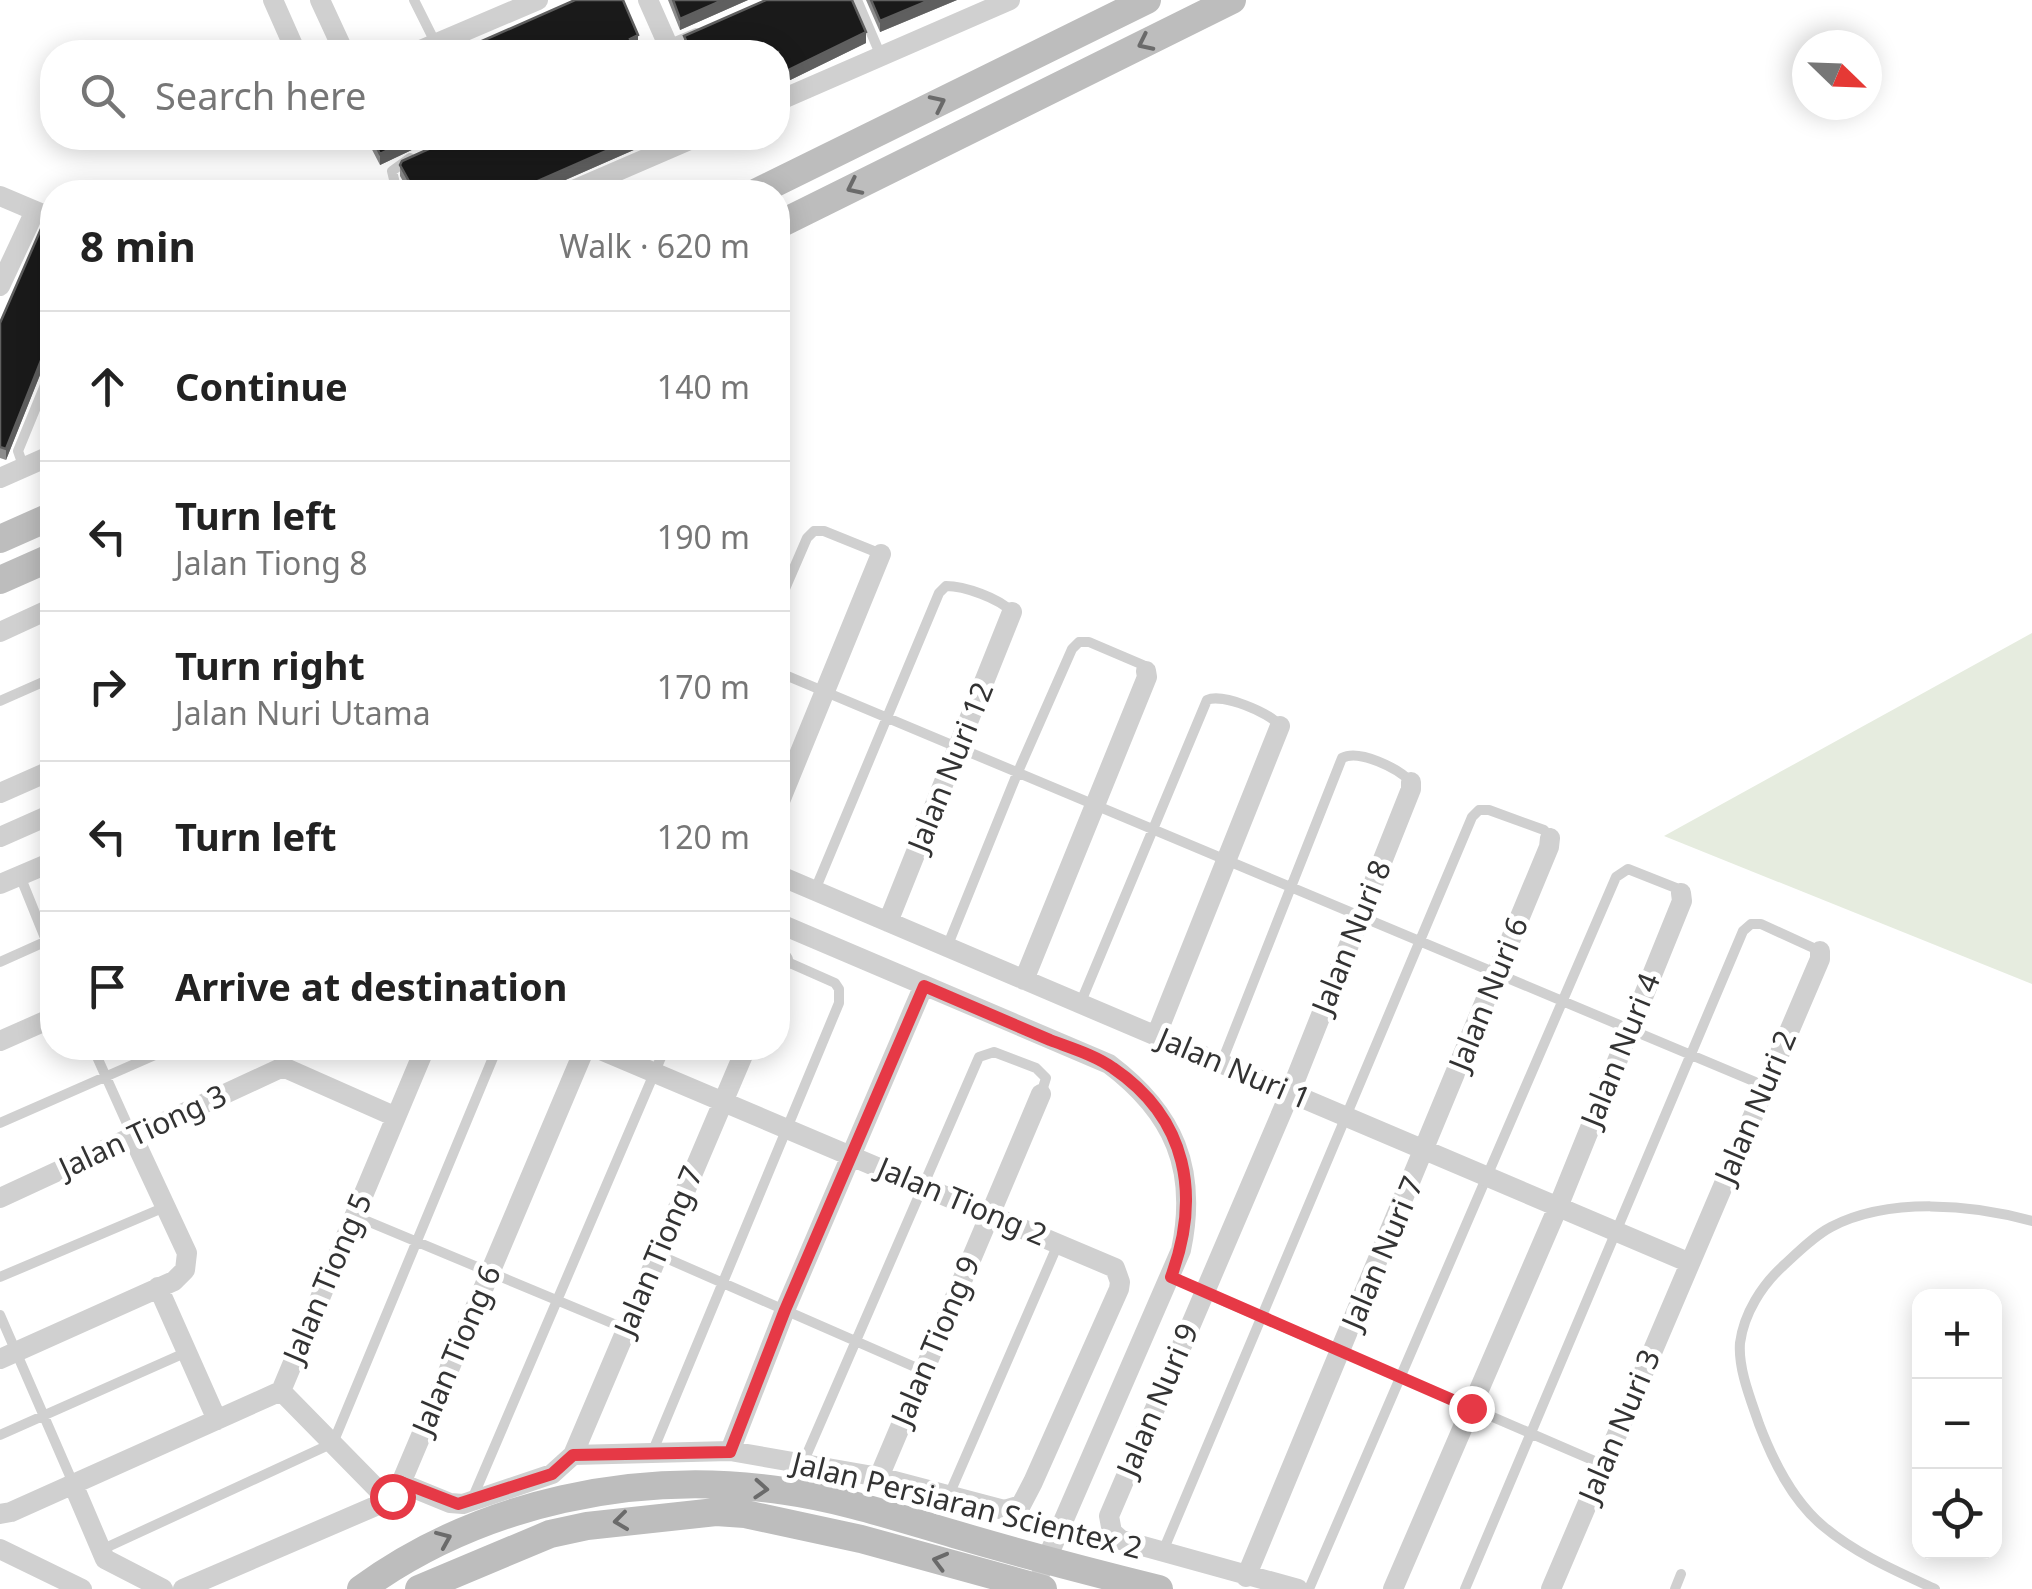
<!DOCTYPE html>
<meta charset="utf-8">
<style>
:root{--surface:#fff;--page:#f2f2f2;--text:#222;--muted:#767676;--line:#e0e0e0}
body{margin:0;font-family:"Noto Sans",sans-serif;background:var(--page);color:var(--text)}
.controls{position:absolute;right:30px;bottom:30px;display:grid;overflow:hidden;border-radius:20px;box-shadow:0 5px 25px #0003}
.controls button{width:90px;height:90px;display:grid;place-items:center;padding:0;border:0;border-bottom:2px solid var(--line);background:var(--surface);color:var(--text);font:50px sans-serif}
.compass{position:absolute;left:1792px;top:30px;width:90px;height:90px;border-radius:50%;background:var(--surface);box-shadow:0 5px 25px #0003;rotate:113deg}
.stop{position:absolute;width:30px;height:30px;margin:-22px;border:8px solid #e63946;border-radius:50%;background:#fff}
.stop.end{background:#e63946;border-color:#fff;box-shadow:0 2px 10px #0008}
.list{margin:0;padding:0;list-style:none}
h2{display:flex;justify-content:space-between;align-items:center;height:130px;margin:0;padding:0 40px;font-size:42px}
h2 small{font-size:32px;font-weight:400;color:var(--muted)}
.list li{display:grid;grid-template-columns:65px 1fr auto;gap:30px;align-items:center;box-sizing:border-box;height:150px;padding:0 40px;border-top:2px solid var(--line)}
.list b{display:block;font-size:38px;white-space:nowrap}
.list p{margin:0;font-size:32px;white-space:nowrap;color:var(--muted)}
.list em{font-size:32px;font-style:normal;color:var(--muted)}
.icon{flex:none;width:55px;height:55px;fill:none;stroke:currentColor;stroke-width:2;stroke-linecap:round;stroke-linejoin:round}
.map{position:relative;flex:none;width:2032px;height:1589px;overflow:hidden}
.search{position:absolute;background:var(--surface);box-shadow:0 5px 25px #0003;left:40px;top:40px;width:750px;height:110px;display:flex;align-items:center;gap:25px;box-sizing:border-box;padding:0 35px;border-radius:40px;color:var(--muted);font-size:38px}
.panel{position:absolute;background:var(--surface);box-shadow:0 5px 25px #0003;left:40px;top:180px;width:750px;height:880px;border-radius:40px}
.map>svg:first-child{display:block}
.green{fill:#e6ecdf}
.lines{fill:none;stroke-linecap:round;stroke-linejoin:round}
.lane{stroke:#d0d0d0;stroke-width:10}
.street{stroke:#d0d0d0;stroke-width:20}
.secondary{stroke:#bdbdbd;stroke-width:28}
.wall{fill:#8c8c8c}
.shaded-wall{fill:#5f5f5f}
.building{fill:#1a1a1a;stroke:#5f5f5f;stroke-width:2.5}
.oneway{stroke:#6a6a6a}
.route{stroke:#e63946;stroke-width:12}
.labels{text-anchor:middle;stroke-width:10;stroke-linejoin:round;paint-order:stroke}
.street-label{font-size:30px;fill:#333;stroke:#fff}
</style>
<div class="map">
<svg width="2032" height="1589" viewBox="0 0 2032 1589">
<rect width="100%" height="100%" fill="#fff"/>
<path class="green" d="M2032 633V984L1664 836Z"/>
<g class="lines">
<path class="lane" d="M414 0 436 44
M857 0 881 56
M651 52 696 33
M397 192 392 171 410 158
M24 468 18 451 52 368
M778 605 807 538 814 531H824L881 554
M778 672 1765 1086
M0 701 52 678
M20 876 52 955
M815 890 939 593 946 586C964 586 999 598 1012 612
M947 947 1017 774 1072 649 1079 642H1089L1143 665 1146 670
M0 962 49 940
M1080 1004 1207 700C1222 693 1269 712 1280 726
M93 1048 133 1137
M1221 1064 1342 758C1359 749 1398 768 1411 782
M0 1123 171 1048
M355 1216 626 1329
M659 1255 924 1371
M0 1277 165 1207
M1205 1293 1604 1465
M0 1315 73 1483
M0 1435 187 1352
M652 1453 839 1003V989L835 983 783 960
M803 1463 979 1057 994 1052 1036 1068 1046 1078 1041 1094
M949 1495 1058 1244
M473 1497 665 1048
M101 1550 333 1443 497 1048
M1163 1551 1472 817 1479 810H1489L1544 830 1550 838
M1309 1589 1616 877 1628 869 1676 888 1681 893
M1465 1589 1743 931 1751 924H1761L1820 951
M1675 1589 1681 1574
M1935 1589C1896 1571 1856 1554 1823 1526 1792 1500 1773 1461 1759 1424 1751 1400 1738 1369 1740 1343 1744 1313 1762 1285 1784 1265 1798 1252 1814 1236 1831 1227 1889 1197 1972 1204 2032 1221"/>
<path class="street" d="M273 0 296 52
M320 0 344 52
M648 0 671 52
M416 52 538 0
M778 101 1010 0
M569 192 694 138
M0 196 52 218
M0 286 35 211
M0 478 52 455
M0 632 52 608
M0 793 52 770
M778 806 881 554
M0 837 52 814
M778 875 1690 1263
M0 884 52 862
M888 922 1012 612
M778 923 1109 1064C1174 1113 1198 1169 1181 1250L1042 1570
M778 973 783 960
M1024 980 1147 677 1146 671
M1156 1036 1280 726
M0 1041 52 1018
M0 1198 283 1067 396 1117
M158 1287 217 1420
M0 1359 174 1281 185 1270 187 1253 133 1137
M281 1391 388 1500
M730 1451 785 1310 924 985
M573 1455 746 1048
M879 1477 1041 1094
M401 1483 450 1503 463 1504 552 1474 573 1455 730 1451 879 1477 1004 1510 1021 1505 1033 1482 1119 1289 1120 1282 1115 1268 596 1048
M73 1484 105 1559 163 1589
M0 1514 11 1512 281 1391 425 1048
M0 1549 82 1589
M1246 1577 1549 847 1550 838
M183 1589 385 1502 401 1483 585 1048
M1298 1589 1121 1540 1112 1532 1109 1516 1290 1093 1411 789V782
M1393 1589 1558 1207 1682 901 1681 893
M1551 1589 1820 959V951"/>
<path class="secondary" d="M757 192 1147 0
M778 225 1232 0
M0 539 52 516
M0 580 52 557
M361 1589C481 1502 638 1469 785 1491 842 1499 899 1518 954 1534 1022 1554 1090 1572 1159 1589
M419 1589 550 1534 587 1526 716 1512 745 1514 861 1539 1043 1589"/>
</g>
<path class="wall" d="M668 0H748L680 30Z
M866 0H957L880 32Z
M684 36 866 43 778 86V52H686L684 47Z
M366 138H437L380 165Z
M453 138H661L538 192H409L400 176V165Z
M52 226V360H50L44 365 6 460 0 458V323Z"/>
<path class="shaded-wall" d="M723 0H748L680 30V19Z
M930 0H957L880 32V21Z
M866 32V43L778 86V75Z
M638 35V46L630 50V39Z
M414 138H437L380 165V154Z
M636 138H661L538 192H513Z
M50 348V360L44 365 6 460V449L44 353Z"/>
<path class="building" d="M575 0H623L638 35 630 39 636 52H457Z
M673 0H723L680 19Z
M766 0H852L866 32 778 75V52H691L684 36Z
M871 0H930L880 21Z
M372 138H414L380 154Z
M453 138H636L513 192H415L400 165 402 161Z
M44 222 52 226V349L50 348 44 353 6 449 0 447V323Z"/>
<defs><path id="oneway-chevron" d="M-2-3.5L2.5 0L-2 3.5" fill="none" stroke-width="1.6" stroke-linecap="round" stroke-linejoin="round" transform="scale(2.5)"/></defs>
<g class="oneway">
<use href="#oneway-chevron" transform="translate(1145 43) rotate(154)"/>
<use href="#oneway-chevron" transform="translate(938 103) rotate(-26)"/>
<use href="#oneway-chevron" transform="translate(854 187) rotate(154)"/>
<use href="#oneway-chevron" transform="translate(761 1489) rotate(4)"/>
<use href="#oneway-chevron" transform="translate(621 1521) rotate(173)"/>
<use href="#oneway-chevron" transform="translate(444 1539) rotate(-23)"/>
<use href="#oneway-chevron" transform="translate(940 1561) rotate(-165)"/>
</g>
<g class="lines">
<path class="route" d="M392 1496 401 1482 458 1504 552 1474 573 1455 730 1452 785 1310 924 986C966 1004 1008 1022 1050 1040 1071 1048 1095 1055 1113 1068 1188 1119 1201 1196 1171 1277L1471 1408"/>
</g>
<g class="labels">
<g class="street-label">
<text transform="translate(951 767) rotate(-68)" y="10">Jalan Nuri 12</text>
<text transform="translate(1352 937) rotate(-68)" y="10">Jalan Nuri 8</text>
<text transform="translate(1489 994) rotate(-68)" y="10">Jalan Nuri 6</text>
<text transform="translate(1621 1050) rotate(-68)" y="10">Jalan Nuri 4</text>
<text transform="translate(1234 1069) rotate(23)" y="10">Jalan Nuri 1</text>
<text transform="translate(1756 1107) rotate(-67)" y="10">Jalan Nuri 2</text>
<text transform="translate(143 1132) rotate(-25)" y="10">Jalan Tiong 3</text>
<text transform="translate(962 1202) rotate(23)" y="10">Jalan Tiong 2</text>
<text transform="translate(659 1251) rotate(-67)" y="10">Jalan Tiong 7</text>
<text transform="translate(1383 1253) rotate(-67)" y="10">Jalan Nuri 7</text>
<text transform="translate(328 1278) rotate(-67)" y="10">Jalan Tiong 5</text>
<text transform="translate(936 1341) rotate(-67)" y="10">Jalan Tiong 9</text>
<text transform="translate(457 1350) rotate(-67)" y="10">Jalan Tiong 6</text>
<text transform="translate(1158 1400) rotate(-67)" y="10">Jalan Nuri 9</text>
<text transform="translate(1620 1426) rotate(-67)" y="10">Jalan Nuri 3</text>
<text transform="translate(967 1506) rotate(14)" y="10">Jalan Persiaran Scientex 2</text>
</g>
</g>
</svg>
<div class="controls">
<button>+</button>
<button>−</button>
<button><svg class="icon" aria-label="locate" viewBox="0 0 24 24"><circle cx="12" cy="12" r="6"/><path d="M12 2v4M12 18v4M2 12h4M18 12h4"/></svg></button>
</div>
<svg class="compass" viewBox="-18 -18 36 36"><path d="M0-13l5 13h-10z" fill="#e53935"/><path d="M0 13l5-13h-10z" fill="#767676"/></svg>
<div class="stop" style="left:392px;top:1496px"></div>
<div class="stop end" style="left:1471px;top:1408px"></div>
<div class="search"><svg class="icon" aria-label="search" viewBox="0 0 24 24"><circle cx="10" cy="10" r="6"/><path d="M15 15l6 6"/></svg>Search here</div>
<section class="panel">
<h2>8 min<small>Walk · 620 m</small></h2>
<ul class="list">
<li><svg class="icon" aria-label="ahead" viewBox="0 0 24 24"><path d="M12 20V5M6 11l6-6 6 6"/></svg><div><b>Continue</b></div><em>140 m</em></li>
<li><svg class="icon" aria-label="left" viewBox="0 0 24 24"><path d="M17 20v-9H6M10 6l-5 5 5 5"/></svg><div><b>Turn left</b><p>Jalan Tiong 8</p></div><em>190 m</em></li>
<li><svg class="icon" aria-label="right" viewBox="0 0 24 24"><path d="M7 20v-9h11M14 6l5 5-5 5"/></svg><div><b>Turn right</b><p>Jalan Nuri Utama</p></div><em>170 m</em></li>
<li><svg class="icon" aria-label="left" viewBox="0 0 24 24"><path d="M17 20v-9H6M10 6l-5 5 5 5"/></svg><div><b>Turn left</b></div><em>120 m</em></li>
<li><svg class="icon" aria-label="arrive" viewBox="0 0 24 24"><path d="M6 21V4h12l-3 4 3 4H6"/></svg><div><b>Arrive at destination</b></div></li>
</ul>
</section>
</div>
